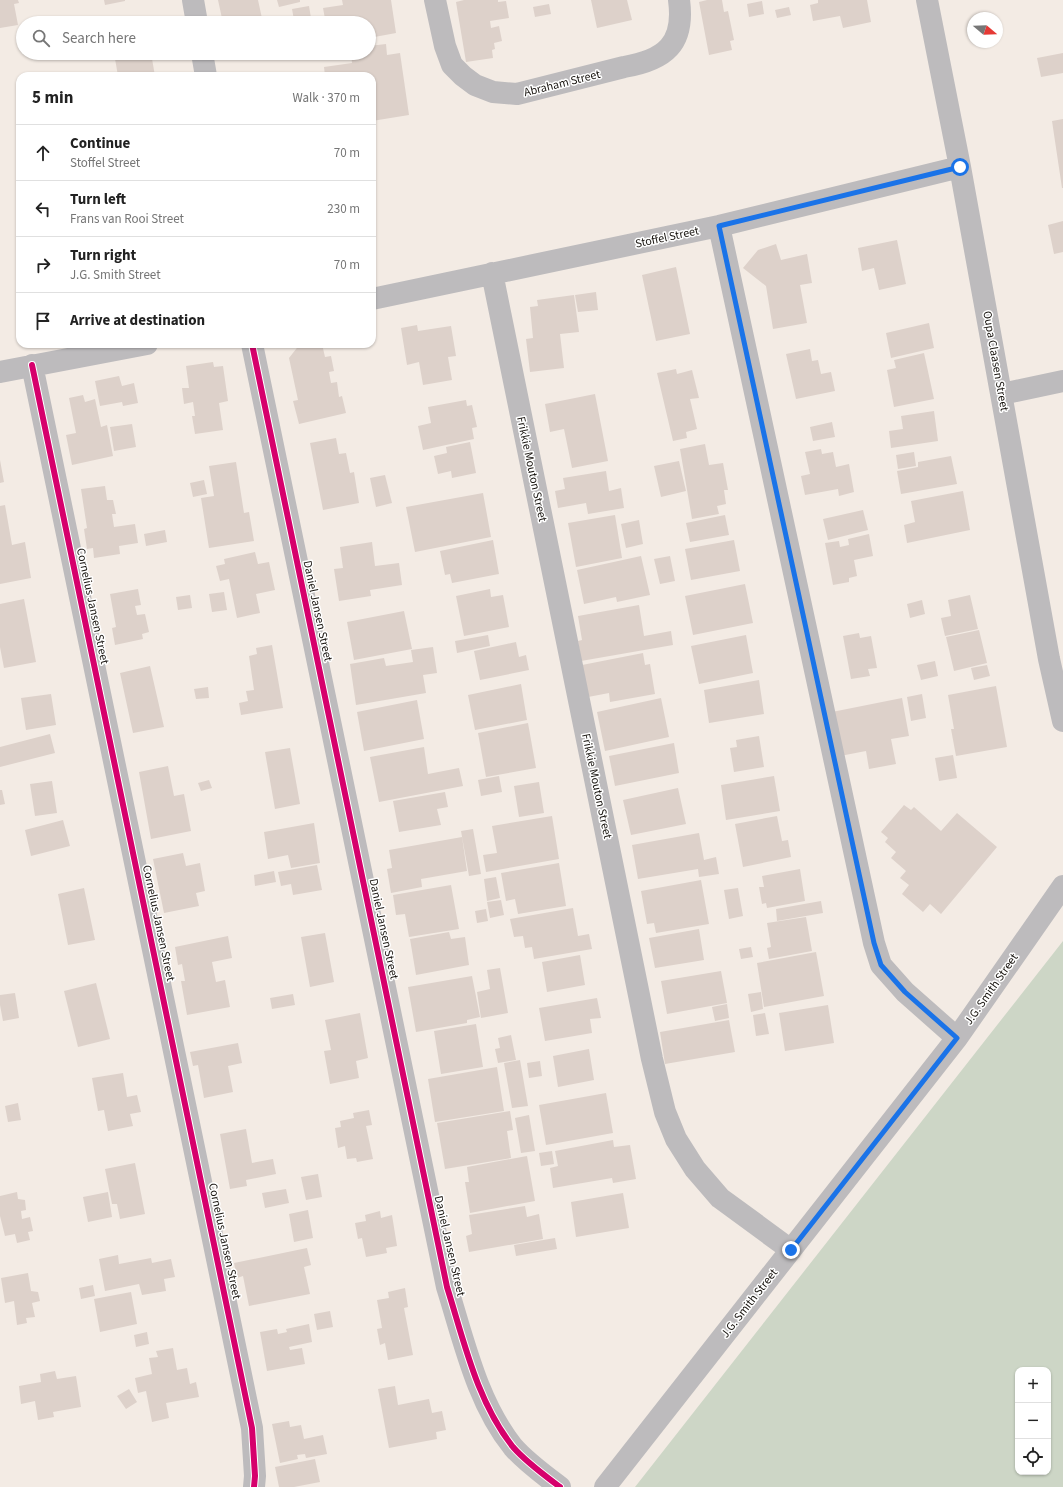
<!DOCTYPE html>
<meta charset="utf-8">
<style>
:root{--surface:#fff;--page:#f2f2f2;--text:#222;--muted:#767676;--line:#e0e0e0}
body{margin:0;font-family:"Source Sans 3",sans-serif;background:var(--page);color:var(--text)}
.controls{position:absolute;right:12px;bottom:12px;display:grid;overflow:hidden;border-radius:8px;box-shadow:0 1px 3px #0004}
.controls button{width:36px;height:36px;display:grid;place-items:center;padding:0;border:0;border-bottom:1px solid var(--line);background:var(--surface);color:var(--text);font:20px sans-serif}
.compass{position:absolute;left:967px;top:12px;width:36px;height:36px;border-radius:50%;background:var(--surface);box-shadow:0 1px 3px #0004;rotate:109deg}
.stop{position:absolute;width:12px;height:12px;margin:-9px;border:3px solid #1a73e8;border-radius:50%;background:#fff}
.stop.end{background:#1a73e8;border-color:#fff;box-shadow:0 1px 4px #0008}
.list{margin:0;padding:0;list-style:none}
h2{display:flex;justify-content:space-between;align-items:center;height:52px;margin:0;padding:0 16px;font-size:17px}
h2 small{font-size:13px;font-weight:400;color:var(--muted)}
.list li{display:grid;grid-template-columns:26px 1fr auto;gap:12px;align-items:center;box-sizing:border-box;height:56px;padding:0 16px;border-top:1px solid var(--line)}
.list b{display:block;font-size:15px;white-space:nowrap}
.list p{margin:0;font-size:13px;white-space:nowrap;color:var(--muted)}
.list em{font-size:13px;font-style:normal;color:var(--muted)}
.icon{flex:none;width:22px;height:22px;fill:none;stroke:currentColor;stroke-width:2;stroke-linecap:round;stroke-linejoin:round}
.map{position:relative;flex:none;width:1063px;height:1487px;overflow:hidden}
.search{position:absolute;background:var(--surface);box-shadow:0 1px 3px #0004;left:16px;top:16px;width:360px;height:44px;display:flex;align-items:center;gap:10px;box-sizing:border-box;padding:0 14px;border-radius:22px;color:var(--muted);font-size:15px}
.panel{position:absolute;background:var(--surface);box-shadow:0 1px 3px #0004;left:16px;top:72px;width:360px;height:276px;border-radius:12px}
.map>svg:first-child{display:block}
.green{fill:#cdd6c6;fill-rule:evenodd}
.building{fill:#ddd1ca}
.lines{fill:none;stroke-linecap:round;stroke-linejoin:round}
.minor{stroke:#bdbbbd;stroke-width:22}
.cycleway-casing{stroke:#fff;stroke-width:8}
.cycleway{stroke:#d6006c;stroke-width:6}
.route{stroke:#1a73e8;stroke-width:5}
.labels{text-anchor:middle;stroke-width:3;stroke-linejoin:round;paint-order:stroke}
.street-label{font-size:12px;fill:#17130e;stroke:#fff}
</style>
<div class="map">
<svg width="1063" height="1487" viewBox="0 0 1063 1487">
<rect width="100%" height="100%" fill="#f3ebe4"/>
<path class="green" d="M1063 941V1487H635ZM1018 1370H1048V1472H1018Z"/>
<path class="building" d="M0 0H18L19 3 14 4 18 25 0 28Z
M104 0H125V1L105 5Z
M218 0H258L263 23H223Z
M277 0H300V2L279 7Z
M342 0H391L396 33 369 38V23H336L335 16 325 19 323 8 343 5Z
M464 0H498V2L506 1 509 18 490 21 491 28 499 26 502 41 494 43 495 49 492 50 493 58 466 62 456 2Z
M591 0H627L632 20 597 28Z
M707 0H722L724 12 728 11 734 40 730 41 732 50 709 55 699 2Z
M818 0H867L871 22 843 28 840 16 813 21 810 5 818 3Z
M762 1 764 14 749 17 747 4Z
M549 4 551 14 535 17 533 7Z
M309 6 311 18 294 20 292 9Z
M789 7 791 15 777 18 775 10Z
M144 17 145 23H115V22Z
M386 44 387 55 400 53 409 115 372 121V76H325L324 67 352 63 351 53H369V46Z
M114 53H151L155 76H118Z
M229 53H250V54L230 58Z
M1063 53V73L1041 77 1037 58Z
M1063 119V188H1062L1052 121Z
M1063 221V252L1054 254 1048 225Z
M897 240 906 284 879 290 874 268 862 271 858 248Z
M776 244 781 260 807 254 812 283 800 285 807 323 773 329 766 286 743 268 758 250Z
M676 267 690 334 656 341 642 275Z
M596 292 598 310 578 312 575 295Z
M574 295 579 332 560 334 564 368 530 372 526 339 533 338 530 307 538 306 537 300Z
M929 323 934 348 891 358 886 333Z
M417 325 418 331 451 326 456 356 448 357 452 380 423 385 419 362 407 365 401 328Z
M300 344H322L325 357 331 356 334 371 329 372 331 383 337 382 339 397 342 396 346 413 299 424 293 401 298 400 289 358Z
M810 349 812 361 818 360 821 374 831 372 835 391 796 399 786 354Z
M924 353 934 399 894 407 887 370 896 368 894 360Z
M213 362 214 367 223 366 228 401 219 403 223 430 195 434 192 416H195L193 402 184 404 182 388H189L186 366Z
M676 369 677 374 692 370 699 398 690 399 697 429 686 432 687 438 673 441 657 373Z
M119 376 122 386 134 383 138 403 123 406 122 402 100 406 95 381Z
M595 394 608 461 572 468 564 429 550 432 545 404Z
M83 395 85 402 95 399 101 427 107 425 113 456 72 465 66 435 76 433 69 398Z
M466 400 467 406 472 405 477 427 472 428 474 439 423 450 418 426 431 423 428 407Z
M934 411 938 441 891 448 889 431 903 429 901 416Z
M832 422 835 437 813 441 810 427Z
M132 424 136 447 114 451 110 427Z
M336 438 339 454 346 453 350 473 354 472 359 503 323 510 310 443Z
M470 442 476 473 452 478 451 471 438 474 434 456 447 453 446 447Z
M705 444 709 465 723 463 728 490H724L726 504 717 506 719 514 692 519 680 449Z
M821 449 822 454 833 452 836 467 849 464 854 492 839 496 838 489 805 495 801 476 810 474 805 452Z
M914 452 916 466 898 469 896 455Z
M951 456 957 484 901 494 897 471 918 467V462Z
M0 460 4 482 0 483Z
M679 461 686 491 661 497 654 466Z
M236 462 244 513 249 512 254 541 209 548 201 498 214 496 209 466Z
M606 471 609 491 621 488 624 508 588 514 586 503 558 508 555 491 565 489 563 478Z
M385 475 392 503 376 507 370 478Z
M204 480 207 494 193 497 190 483Z
M105 486 107 500H113L116 514H112L114 527 135 524 138 543 119 546 120 554 94 558 93 548 87 549 84 529 87 528 81 489Z
M963 491 970 530 907 543 904 525 915 522 911 501Z
M483 493 491 537 415 552 406 507Z
M5 505 12 545 25 542 31 578 0 584V506Z
M863 510 868 530 828 540 823 519Z
M615 515 622 558 576 567 568 523Z
M725 515 729 535 690 542 686 523Z
M639 520 643 544 626 548 621 524Z
M165 530 167 542 146 546 144 534Z
M869 534 873 556 854 560 857 576 849 578V582L833 585 825 543 839 541 840 547 849 545 848 539Z
M493 540 499 574 452 583 450 574 445 575 440 551Z
M734 540 740 571 691 580 685 549Z
M372 542 375 566 399 563 402 585 370 590 371 596 339 601 334 569 343 568 340 547Z
M255 552 258 564 269 562 275 590 256 594 260 613 237 618 229 579 220 581 216 566 225 564 224 559Z
M641 556 650 595 617 602 616 597 584 604 577 570Z
M670 556 675 581 660 584 654 559Z
M745 584 753 623 693 635 685 596Z
M138 589 141 605 135 606 137 615 145 614 149 632 142 634 143 639 115 645 112 628 116 627 110 594Z
M490 589 491 597 503 595 509 627 464 636 456 596Z
M224 592 227 610 212 612 209 594Z
M190 595 192 608 178 610 176 597Z
M970 595 978 629 945 636 941 618 951 616 948 600Z
M24 599 36 662 4 668 0 647V604Z
M922 600 925 614 910 618 907 604Z
M639 605 644 636 671 631 673 645 581 661 578 641 582 640 578 616Z
M404 611 412 649 354 660 347 622Z
M979 630 987 663 954 671 946 637Z
M859 633 860 638 871 636 877 668 868 669 870 676 851 679 843 636Z
M488 635 490 646 457 653 455 641Z
M746 635 753 673 699 684 691 646Z
M516 642 519 657 526 655 529 670 480 680 474 651Z
M272 645 283 708 241 715 239 703 248 701 246 691 254 690 249 656 257 654 256 648Z
M433 647 437 673 423 675 426 693 356 705 350 664 384 658 386 666 413 662 411 650Z
M643 653 645 665 650 664 655 694 610 702 609 693 588 697 582 665Z
M935 661 938 676 921 680 917 665Z
M987 665 990 676 974 680 971 668Z
M150 666 164 727 133 733 120 673Z
M759 680 764 714 709 723 704 690Z
M521 684 527 720 475 730 468 695Z
M996 686 1007 747 956 756 951 729H954L948 695Z
M208 687 209 698 196 699 194 689Z
M51 694 56 725 26 730 21 698Z
M922 694 926 718 911 721 907 697Z
M661 698 669 737 605 751 597 712Z
M902 698 909 736 891 739 896 764 869 769 866 751 840 756 832 712Z
M417 700 424 739 364 751 357 712Z
M528 723 536 768 486 777 478 733Z
M50 734 55 753 0 767V747Z
M759 736 764 767 734 772 730 748 737 747 736 740Z
M674 743 679 773 615 786 609 756Z
M424 747 428 774 459 768 463 786 379 802 370 757Z
M290 748 300 804 275 809 265 752Z
M953 755 957 778 939 781 935 758Z
M168 766 174 796 184 794 191 831 151 839 139 772Z
M499 776 502 792 481 796 478 780Z
M774 776 780 811 726 820 721 785Z
M209 780 212 788 201 791 198 783Z
M52 781 57 813 35 816 30 784Z
M539 782 544 813 519 817 514 786Z
M678 788 686 824 631 835 623 800Z
M0 790H2L5 804 0 805Z
M445 792 448 807 437 809 441 825 399 832 393 801Z
M904 805 911 810 914 807 941 831 957 813 997 847 941 914 930 904 923 912 902 894 909 885 900 878 906 871 891 858 896 852 885 842 888 838 881 832Z
M552 816 559 859 486 872 483 855 497 853 492 826Z
M777 816 782 841 788 840 791 857 743 867 735 824Z
M63 820 70 846 31 856 25 830Z
M314 823 320 863 291 868 288 855 268 859 264 832Z
M473 829 481 874 469 876 461 831Z
M699 833 704 860 716 857 719 874 699 877 698 869 638 879 632 845Z
M462 837 467 871 421 879 422 887 391 893 387 869 392 868 389 850Z
M183 853 186 866 200 863 205 891 196 893 199 906 164 913 153 859Z
M559 863 566 906 518 914 515 899 506 901 501 873Z
M317 865 322 890 293 895 291 884 281 886 278 872Z
M800 869 805 901 767 908 766 903 762 904 759 887H764L762 876Z
M274 871 276 882 255 886 254 875Z
M496 877 500 898 487 901 484 879Z
M701 880 709 924 656 933 654 923 647 924 641 891Z
M451 885 459 929 409 937 405 914 396 915 393 895Z
M84 888 95 940 68 945 58 894Z
M738 888 743 916 729 919 724 890Z
M501 900 504 915 490 918 487 902Z
M821 901 823 913 777 921 776 909Z
M573 908 578 936 589 934 592 949 534 959 532 947 525 948 523 936 514 937 510 919Z
M486 909 488 921 477 923 475 911Z
M806 917 812 951 769 959 767 948 771 947 767 923Z
M699 929 704 960 655 968 649 938Z
M449 932 451 939 465 937 469 965 416 975 410 939Z
M325 933 334 982 310 987 301 937Z
M228 936 232 958 212 962 216 982 225 980 230 1007 187 1015 181 981H185L182 964 178 965 175 947Z
M751 947 753 957 741 959 739 949Z
M816 952 824 996 764 1007 757 963Z
M580 955 585 985 547 992 542 962Z
M500 968 508 1013 481 1018 477 992 490 989 487 970Z
M721 971 727 1003 667 1014 661 981Z
M472 976 480 1017 467 1020V1023L416 1032 408 987Z
M96 983 110 1039 78 1047 64 991Z
M761 992 763 1009 751 1012 748 994Z
M15 993 19 1018 3 1021 0 1005V995Z
M293 994 295 1005 272 1009 270 998Z
M597 998 601 1018 590 1019 592 1033 545 1041 539 1008Z
M727 1004 729 1018 715 1021 712 1007Z
M828 1005 834 1043 785 1051 779 1013Z
M360 1013 368 1058 356 1061 359 1078 330 1084 324 1051 331 1050 325 1020Z
M765 1013 769 1034 756 1036 753 1015Z
M729 1020 735 1052 665 1064 660 1032Z
M476 1024 483 1067 441 1074 434 1031Z
M511 1035 516 1060 498 1063 495 1049 500 1048 498 1038Z
M238 1043 242 1063 228 1066 233 1092 204 1098 198 1065 193 1066 190 1052Z
M589 1049 594 1080 558 1087 553 1056Z
M520 1060 528 1106 512 1108 504 1063Z
M540 1061 542 1076 529 1078 527 1063Z
M497 1067 504 1111 435 1122 428 1079Z
M123 1073 127 1097 137 1095 141 1112 130 1114 133 1126 108 1131 104 1110 98 1111 92 1078Z
M606 1093 613 1133 546 1145 539 1105Z
M18 1103 21 1120 8 1122 5 1106Z
M369 1110 372 1125 366 1126 373 1159 357 1162 356 1158 347 1159 345 1146 338 1148 335 1128 341 1127 340 1121 354 1118 353 1113Z
M510 1111 513 1130 507 1131 511 1158 445 1169 437 1123Z
M529 1115 535 1151 521 1153 515 1118Z
M246 1129 252 1163 273 1159 276 1174 246 1180 247 1186 230 1189 220 1134Z
M613 1140 614 1147 630 1145 636 1179 613 1183 612 1178 553 1188 550 1168 558 1166 555 1151Z
M552 1151 554 1164 541 1166 539 1153Z
M527 1156 535 1201 470 1213 465 1182H469L467 1167Z
M135 1163 145 1214 120 1219 117 1204H112L105 1169Z
M318 1174 322 1197 306 1200 301 1177Z
M286 1189 289 1203 265 1208 262 1193Z
M17 1192 18 1199 25 1200 26 1210 21 1211 22 1219 30 1217 33 1231 28 1232 30 1240 17 1243 15 1234 5 1236 0 1216V1196Z
M108 1192 112 1217 88 1222 83 1197Z
M623 1193 629 1228 576 1237 571 1202Z
M525 1206 527 1217 539 1214 543 1239 469 1252 466 1236 472 1234 469 1215Z
M308 1210 313 1238 294 1242 289 1214Z
M380 1211 381 1218 392 1215 397 1246 386 1248 387 1253 366 1257 362 1238 358 1239 355 1223 366 1221 365 1215Z
M555 1238 557 1249 516 1256 514 1245Z
M307 1248 311 1265 304 1267 310 1294 249 1306 243 1276 237 1278 234 1263Z
M118 1255 119 1264 151 1258 152 1263 171 1259 175 1277 164 1279 166 1291 142 1295 139 1284 105 1291 99 1259Z
M28 1273 31 1291 38 1292 40 1301 32 1303 35 1317 26 1318 27 1323 17 1325 14 1301 5 1303 1 1278Z
M93 1285 95 1296 81 1299 79 1288Z
M405 1288 408 1307 404 1308 413 1355 388 1360 385 1343 380 1345 377 1329 382 1328 377 1300 389 1298 388 1292Z
M131 1292 137 1324 100 1332 94 1299Z
M330 1311 333 1327 317 1330 314 1314Z
M309 1324 312 1342 289 1347 290 1350 302 1348 305 1364 267 1371 260 1332 277 1329 278 1334 287 1332 286 1329Z
M147 1332 149 1344 136 1347 134 1335Z
M173 1348 177 1370 187 1368 190 1384 196 1382 199 1397 166 1403 169 1418 152 1422 146 1391 138 1393 135 1378 152 1374 149 1358 158 1357 156 1351Z
M55 1371 57 1379 76 1376 81 1407 53 1412 54 1417 38 1420 35 1401 21 1404 19 1386 41 1382 40 1374Z
M395 1386 398 1405 429 1399 432 1413 442 1411 446 1430 436 1432 437 1439 389 1448 378 1389Z
M129 1389 137 1402 126 1409 117 1396Z
M289 1421 290 1427 301 1425 304 1439 323 1435 327 1454 306 1458 305 1454 297 1455 298 1459 280 1463 272 1424Z
M315 1459 320 1482 294 1487H279L275 1467Z"/>
<g class="lines">
<path class="minor" d="M193 0 197 23
M435 0 445 46 452 65 463 76 475 85 493 92 517 94 624 67C665 60 685 44 679 0
M927 0 960 167 1049 659 1063 721
M202 53 206 76
M719 226 874 943 881 965 905 992 957 1038
M492 273 652 1059 665 1112 676 1139 695 1169 720 1198 791 1250
M372 299 719 226 960 167
M252 344 447 1287C464 1341 477 1402 513 1447 526 1462 544 1475 560 1487
M32 365 252 1428 255 1476 254 1487
M0 372 147 344
M1002 394 1063 381
M605 1487 957 1038 1063 886"/>
<g class="cycleway-casing">
<path id="cycleway" d="M252 344 447 1287C464 1341 477 1402 513 1447 526 1462 544 1475 560 1487
M32 365 252 1428 255 1476 254 1487"/>
</g>
<use href="#cycleway" class="cycleway"/>
</g>
<g class="lines">
<path class="route" d="M791 1250 957 1038 905 992 881 965 874 943 719 226 960 167"/>
</g>
<g class="labels">
<g class="street-label">
<text transform="translate(562 83) rotate(-14)" y="4">Abraham Street</text>
<text transform="translate(667 237) rotate(-12)" y="4">Stoffel Street</text>
<text transform="translate(996 361) rotate(80)" y="4">Oupa Claasen Street</text>
<text transform="translate(532 469) rotate(78)" y="4">Frikkie Mouton Street</text>
<text transform="translate(93 606) rotate(78)" y="4">Cornelius Jansen Street</text>
<text transform="translate(318 611) rotate(78)" y="4">Daniel Jansen Street</text>
<text transform="translate(597 786) rotate(78)" y="4">Frikkie Mouton Street</text>
<text transform="translate(159 923) rotate(78)" y="4">Cornelius Jansen Street</text>
<text transform="translate(384 929) rotate(78)" y="4">Daniel Jansen Street</text>
<text transform="translate(991 989) rotate(-55)" y="4">J.G. Smith Street</text>
<text transform="translate(225 1241) rotate(78)" y="4">Cornelius Jansen Street</text>
<text transform="translate(450 1246) rotate(77)" y="4">Daniel Jansen Street</text>
<text transform="translate(749 1303) rotate(-52)" y="4">J.G. Smith Street</text>
</g>
</g>
</svg>
<div class="controls">
<button>+</button>
<button>−</button>
<button><svg class="icon" aria-label="locate" viewBox="0 0 24 24"><circle cx="12" cy="12" r="6"/><path d="M12 2v4M12 18v4M2 12h4M18 12h4"/></svg></button>
</div>
<svg class="compass" viewBox="-18 -18 36 36"><path d="M0-13l5 13h-10z" fill="#e53935"/><path d="M0 13l5-13h-10z" fill="#767676"/></svg>
<div class="stop" style="left:960px;top:167px"></div>
<div class="stop end" style="left:791px;top:1250px"></div>
<div class="search"><svg class="icon" aria-label="search" viewBox="0 0 24 24"><circle cx="10" cy="10" r="6"/><path d="M15 15l6 6"/></svg>Search here</div>
<section class="panel">
<h2>5 min<small>Walk · 370 m</small></h2>
<ul class="list">
<li><svg class="icon" aria-label="ahead" viewBox="0 0 24 24"><path d="M12 20V5M6 11l6-6 6 6"/></svg><div><b>Continue</b><p>Stoffel Street</p></div><em>70 m</em></li>
<li><svg class="icon" aria-label="left" viewBox="0 0 24 24"><path d="M17 20v-9H6M10 6l-5 5 5 5"/></svg><div><b>Turn left</b><p>Frans van Rooi Street</p></div><em>230 m</em></li>
<li><svg class="icon" aria-label="right" viewBox="0 0 24 24"><path d="M7 20v-9h11M14 6l5 5-5 5"/></svg><div><b>Turn right</b><p>J.G. Smith Street</p></div><em>70 m</em></li>
<li><svg class="icon" aria-label="arrive" viewBox="0 0 24 24"><path d="M6 21V4h12l-3 4 3 4H6"/></svg><div><b>Arrive at destination</b></div></li>
</ul>
</section>
</div>
